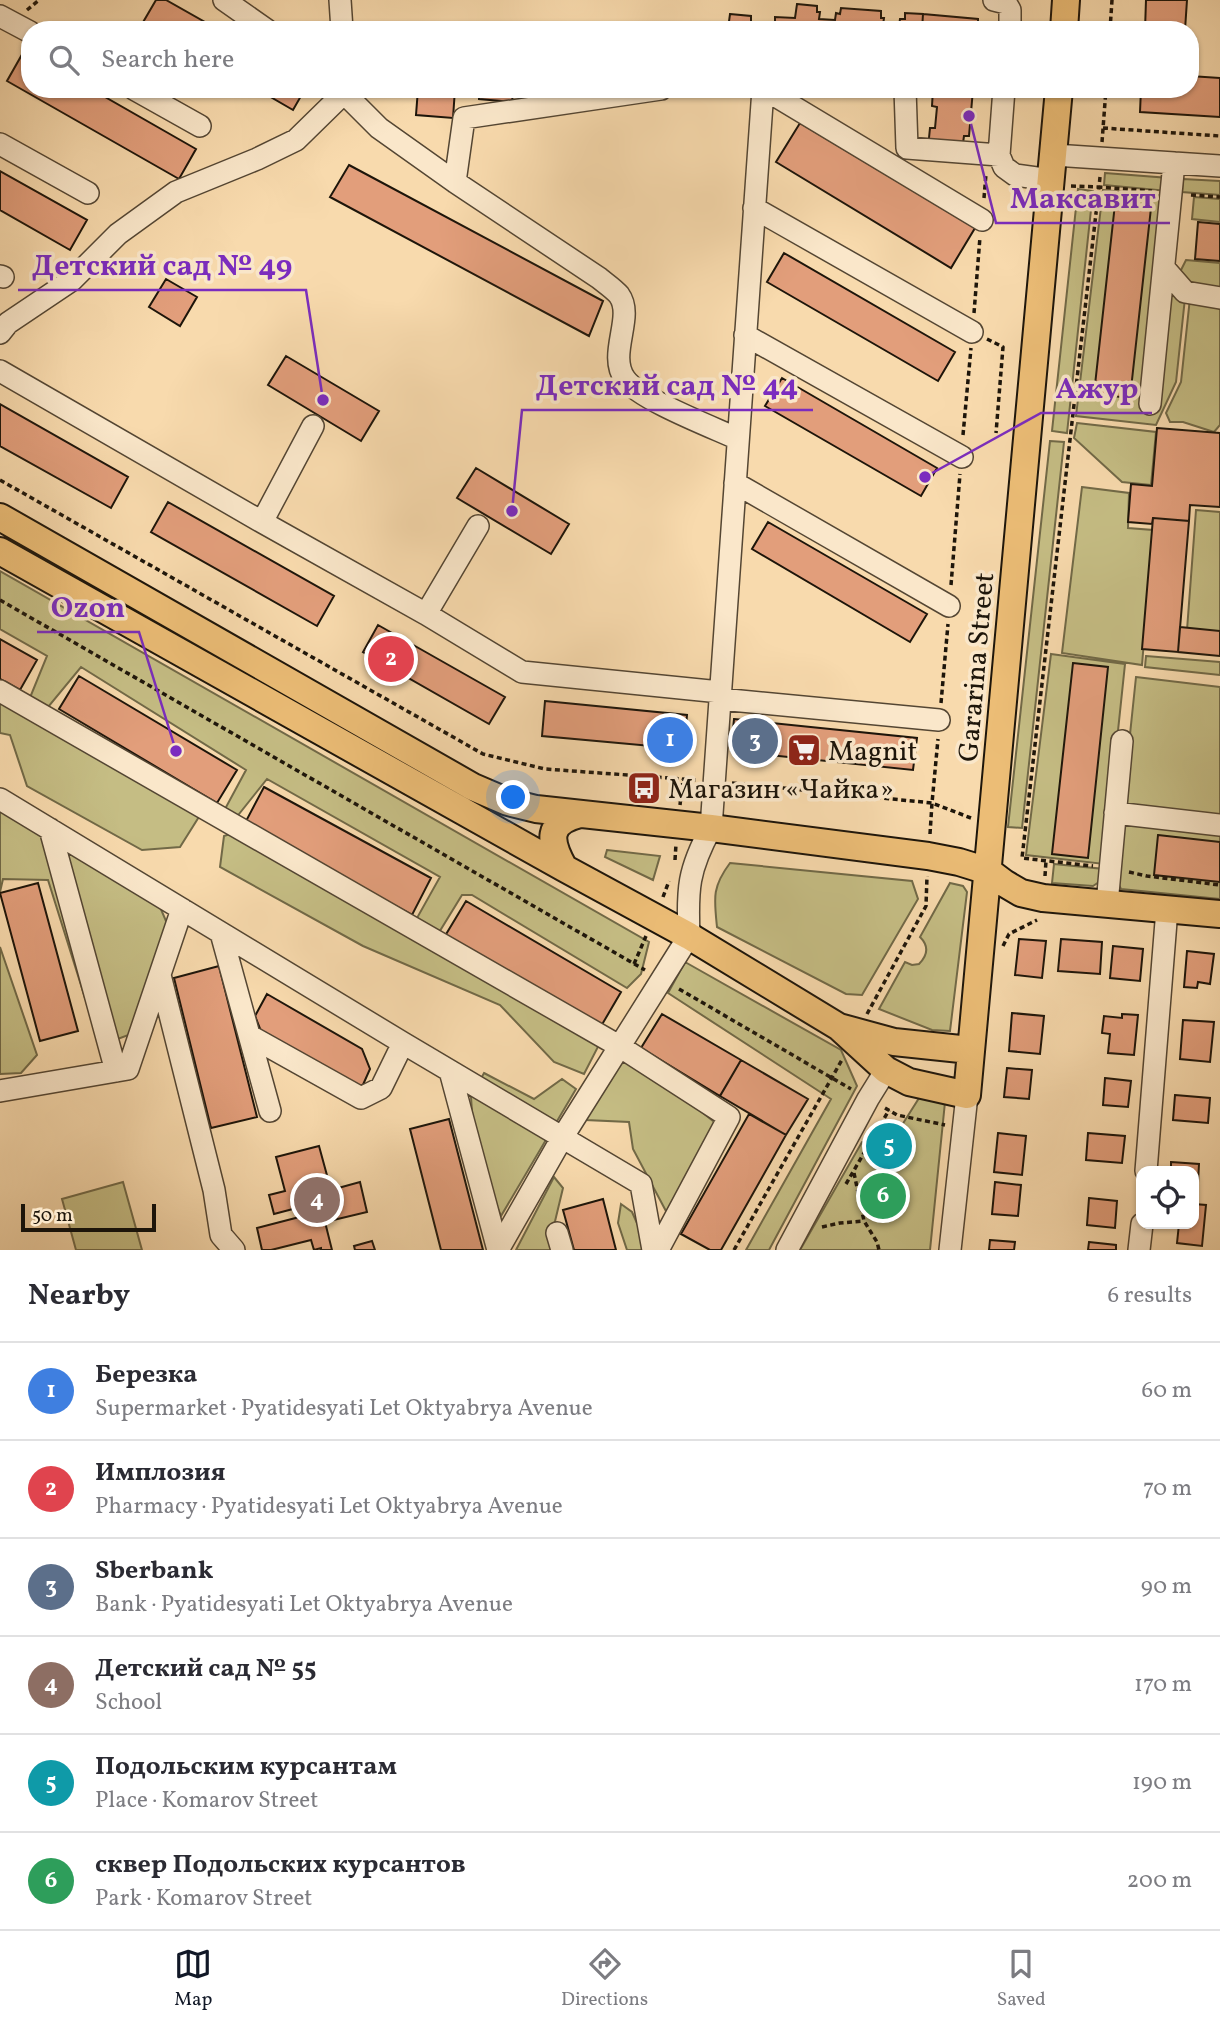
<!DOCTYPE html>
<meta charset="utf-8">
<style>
:root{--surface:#fff;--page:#f7f7f7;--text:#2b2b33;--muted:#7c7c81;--line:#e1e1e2;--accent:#111827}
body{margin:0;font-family:Vollkorn,serif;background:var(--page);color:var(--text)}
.controls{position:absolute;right:21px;bottom:21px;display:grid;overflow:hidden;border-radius:14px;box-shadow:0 2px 5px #0004}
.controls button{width:63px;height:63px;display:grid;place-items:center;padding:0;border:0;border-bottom:2px solid var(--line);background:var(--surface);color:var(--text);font:35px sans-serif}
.scale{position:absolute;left:21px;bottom:18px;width:135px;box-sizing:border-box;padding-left:7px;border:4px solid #1d150a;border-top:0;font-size:19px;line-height:24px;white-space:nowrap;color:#1d150a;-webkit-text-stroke:5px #fae7ca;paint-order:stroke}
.you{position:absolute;left:514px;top:798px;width:24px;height:24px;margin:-18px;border:5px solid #fff;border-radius:50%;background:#1a73e8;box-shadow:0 0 0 10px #1a73e833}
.badge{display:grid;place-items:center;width:46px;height:46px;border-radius:50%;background:var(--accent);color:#fff;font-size:23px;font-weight:700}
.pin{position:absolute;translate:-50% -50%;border:4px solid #fff;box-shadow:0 2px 7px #0006}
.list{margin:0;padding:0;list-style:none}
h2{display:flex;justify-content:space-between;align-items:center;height:91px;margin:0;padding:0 28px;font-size:30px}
h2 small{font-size:23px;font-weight:400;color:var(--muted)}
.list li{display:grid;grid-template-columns:46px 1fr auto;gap:21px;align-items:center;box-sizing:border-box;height:98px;padding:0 28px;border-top:2px solid var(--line)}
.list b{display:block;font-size:26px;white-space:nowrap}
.list p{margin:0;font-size:23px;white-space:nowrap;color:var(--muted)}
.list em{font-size:23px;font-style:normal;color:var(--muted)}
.icon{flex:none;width:38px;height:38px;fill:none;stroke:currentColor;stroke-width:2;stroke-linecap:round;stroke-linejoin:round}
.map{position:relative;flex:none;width:1220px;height:1250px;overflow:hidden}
.search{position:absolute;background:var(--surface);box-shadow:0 2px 5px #0004;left:21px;right:21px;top:21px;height:77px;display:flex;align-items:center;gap:18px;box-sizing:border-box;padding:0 24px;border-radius:28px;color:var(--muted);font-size:26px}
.sheet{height:679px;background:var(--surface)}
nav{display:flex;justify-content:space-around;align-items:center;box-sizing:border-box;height:98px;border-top:2px solid var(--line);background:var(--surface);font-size:19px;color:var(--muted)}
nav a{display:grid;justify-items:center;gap:4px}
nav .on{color:var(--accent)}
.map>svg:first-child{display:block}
.green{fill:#c5bd84;stroke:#716947;stroke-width:2}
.building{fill:#e29e7b;stroke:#1d150a;stroke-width:2}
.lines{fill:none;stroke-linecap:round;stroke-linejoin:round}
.minor-casing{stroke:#544633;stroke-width:24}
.major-casing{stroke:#1d150a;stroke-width:30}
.path{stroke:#1d150a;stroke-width:3.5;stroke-dasharray:5 3.5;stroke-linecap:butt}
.minor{stroke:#fae7ca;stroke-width:21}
.major{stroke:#ecbd76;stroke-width:26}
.labels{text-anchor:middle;stroke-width:7;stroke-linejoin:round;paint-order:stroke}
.street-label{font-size:28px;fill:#1d150a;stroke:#fae7ca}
.poi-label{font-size:28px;fill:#1d150a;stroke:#fae7ca;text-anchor:start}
.leader{fill:none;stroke:#7b2cbf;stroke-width:2.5}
.callout-dot{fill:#7b2cbf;stroke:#fae7ca;stroke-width:2.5}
.callout-label{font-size:30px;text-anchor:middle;font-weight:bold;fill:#7b2cbf;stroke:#fae7ca;stroke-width:7;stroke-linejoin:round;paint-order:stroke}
</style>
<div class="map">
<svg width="1220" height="1250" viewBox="0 0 1220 1250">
<rect width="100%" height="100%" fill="#f8daad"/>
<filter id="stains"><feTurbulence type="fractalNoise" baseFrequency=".00286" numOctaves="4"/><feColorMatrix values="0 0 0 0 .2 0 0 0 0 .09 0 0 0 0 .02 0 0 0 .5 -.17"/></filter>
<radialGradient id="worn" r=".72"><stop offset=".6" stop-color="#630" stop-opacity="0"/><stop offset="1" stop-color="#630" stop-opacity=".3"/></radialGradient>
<path class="green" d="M1105 173 1169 178 1168 191 1104 185Z
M1183 179 1220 181V195L1182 192Z
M1078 189 1093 191 1067 433 1052 431Z
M1103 190 1167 196 1160 271 1185 298 1176 382 1156 425 1076 416Z
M1194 197 1220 199V222L1192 219Z
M1186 260 1220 263V294L1188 289 1180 272Z
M1190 298 1220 303V425L1214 432 1183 422H1170L1166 413 1181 382Z
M1077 423 1156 432 1151 485 1122 482 1074 438Z
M1050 441 1064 442 1022 828 1008 827Z
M1082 487 1129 493 1128 528 1153 530 1142 665 1062 653Z
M1196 510 1220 512V632L1187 630Z
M0 571 649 942 641 974 627 988 472 895H462L435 939 602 1039 584 1074 554 1062 500 1005 363 946 220 867 224 836 239 831 412 927 440 877 267 779 235 819 225 809 246 770 81 667 48 707 202 812 180 847 142 850 27 786 10 735 0 733V690L27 705 47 656 0 629Z
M1051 654 1125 664 1104 864 1026 855Z
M1146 656 1220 662V675L1145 667Z
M1136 677 1220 687V822L1122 811Z
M0 809 157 900 175 942 134 1033 104 1044 85 998 48 880 3 879 0 892Z
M1122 817 1220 829V899L1121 889 1115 877Z
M607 850 660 856 653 880 605 857Z
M730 863 912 881 918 899 862 995 846 994 717 927C714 898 712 887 730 863Z
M1054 864 1104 869 1102 880 1093 886 1052 883Z
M950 883 963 886 967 892 950 1031 932 1030 879 1009 905 962 912 965 919 964C928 955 929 946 920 937Z
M0 947 37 1055 21 1073 0 1074Z
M685 962 841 1050 857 1086 769 1250H746L831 1099 668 993Z
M620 1056 673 1089 723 1129 667 1213 633 1149 629 1122 586 1120Z
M484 1073 534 1099 562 1079 576 1089 501 1216 475 1156 471 1097Z
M921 1095 945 1102 930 1250H800L862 1142 897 1133Z
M554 1177 563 1188 551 1238 555 1250H516Z
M123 1182 142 1250H76L62 1199Z
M621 1204 632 1212 649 1250H627L618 1223Z"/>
<path class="building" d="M156 0H166L219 30H152L142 24Z
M1146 0H1187L1185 30H1145Z
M797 4 817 6V12H820L819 19 835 20 836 13 840 14 841 8 881 11V18H884L883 25 899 26 900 19H905V13L923 14 922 30H769L770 23H775V17L795 18Z
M730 14 751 16V22H754V29L765 30H708V27L728 29Z
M923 14 978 19V30H922Z
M662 25 684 26V30H662Z
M24 51 30 55V89H91L196 149 179 179 7 81Z
M1190 76 1220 78V117L1140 112 1141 89H1190Z
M257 89H305L293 110Z
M418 89H455L453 118 416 115Z
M463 89H529L528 94 513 93 512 102 479 99V92Z
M544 89H578L577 94 544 91Z
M933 89H973L969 136H964L962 150 928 148 930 128H935L937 107 932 106Z
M800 123 975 228 951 268 776 162Z
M349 165 603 301 589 336 330 197Z
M0 171 87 220 70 250 0 210Z
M1115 204 1151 208 1130 398 1094 394Z
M1198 222 1220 224V261L1195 259Z
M784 253 955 352 938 381 767 282Z
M166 279 197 297 180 326 149 307Z
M286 356 379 411 361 441 268 385Z
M782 378 937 468 921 496 765 406Z
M0 404 128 477 111 508 0 446Z
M1157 428 1220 433V507L1190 505 1189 521 1153 518 1152 524 1128 522 1131 484 1152 486Z
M476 468 569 524 551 554 457 498Z
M168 502 334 596 317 626 151 532Z
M1153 518 1189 521 1178 652 1142 649Z
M768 522 927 614 910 642 752 549Z
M378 625 505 697 489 724 363 652Z
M1180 627 1220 631V656L1178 652Z
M0 639 37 660 20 690 0 679Z
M1073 663 1108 667 1088 858 1052 854Z
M79 676 237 770 217 803 59 709Z
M545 701 687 715 684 749 542 736Z
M734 719 917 738 913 770 731 751Z
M264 787 431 878 412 915 245 823Z
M1158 835 1220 842V882L1154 875Z
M38 883 78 1031 40 1041 0 893Z
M466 901 621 992 600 1028 445 936Z
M1019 939 1046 941 1042 978 1015 975Z
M1061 939 1102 942 1100 974 1058 971Z
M1113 946 1143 949 1140 981 1110 978Z
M1187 951 1214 954 1210 984 1198 982 1197 988 1184 987Z
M219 966 257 1117 211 1128 174 978Z
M267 994 362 1049 370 1069 362 1087 261 1031 255 1016Z
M1012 1013 1044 1016 1040 1054 1009 1051Z
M662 1014 741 1060 720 1096 641 1048Z
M1122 1014 1138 1015 1134 1055 1108 1053 1110 1034 1102 1033 1104 1016 1122 1018Z
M1183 1020 1214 1022 1210 1062 1180 1059Z
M741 1060 808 1099 786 1135 720 1096Z
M1007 1068 1032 1070 1029 1099 1004 1097Z
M1105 1078 1131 1081 1128 1107 1103 1105Z
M1175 1095 1210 1098 1208 1123 1173 1120Z
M749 1114 786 1135 721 1250H710L681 1234Z
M449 1119 483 1250H441L410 1129Z
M998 1133 1026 1136 1022 1175 994 1172Z
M1088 1133 1125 1136 1122 1163 1086 1160Z
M319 1146 331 1190 360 1182 367 1212 325 1222 332 1250H321V1248L314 1250 311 1240 271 1250H262L257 1228 311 1214 308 1205 274 1214 269 1195 285 1191 276 1157Z
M1171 1162 1199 1164 1198 1183H1194V1171H1171Z
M995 1182 1021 1185 1018 1216 992 1214Z
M1089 1198 1117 1201 1115 1228 1087 1225Z
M603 1199 616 1250H574L563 1210Z
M1194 1204 1206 1205 1202 1246 1177 1243 1179 1224H1194Z
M990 1240 1015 1242 1014 1250H989Z
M372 1241 375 1250H355L354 1246Z
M1089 1242 1116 1245V1250H1088Z"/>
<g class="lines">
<g class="minor-casing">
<path id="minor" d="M224 0 267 30
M340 0 342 30
M994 0 1006 3 1010 10V30
M0 16 30 32
M134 89 200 126
M344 89V93L379 128 455 182 599 278C605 283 614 289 619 295 635 317 607 354 625 379 639 399 712 427 738 439
M764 89 982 220
M905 89 907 148 999 155
M1004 89 999 155 1004 167 1015 175 1051 180
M0 144 88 193
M1054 155 1220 166
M455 182 464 118 661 89
M754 208 972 332
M1164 268 1185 292 1220 298
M0 276 3 277
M0 333 8 323 72 280 118 234 176 192 257 159 296 140 344 93
M745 335 962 457
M0 371 262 522 426 614 522 672 720 692
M1150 404 1174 163
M735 483 949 606
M262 522 313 426
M426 614 478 526
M0 691 619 1046 729 1117 658 1250
M720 699 939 720
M0 799 403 1043 641 1184 653 1250
M1115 813 1220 825
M50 829 116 1071
M1107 904 1122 741
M221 933 270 1111
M160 975 214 1190 221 1235 234 1250
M250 1036 361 1098 381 1088 403 1043
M450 1071 498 1250
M0 1091 128 1069 182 909
M1146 1171 1167 909
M557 1233 562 1250
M498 1250 562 1138 689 936C687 889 688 870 711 828L763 89
M787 1250 868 1099 886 1070
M950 1250 967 1095
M1139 1250 1142 1224"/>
</g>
<g class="major-casing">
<path id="major" d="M1064 30 1066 0
M0 517 473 787 508 802 536 809 711 828 928 856 959 862 988 871 1004 883 1021 893 1043 898 1220 914
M0 551 564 868 689 936 839 1027 894 1042 970 1050
M564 868C549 841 546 823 580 814
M839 1027 886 1070 909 1082 967 1095 1059 89"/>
</g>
<path class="path" d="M27 10 39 0
M1110 30 1112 0
M1103 128 1220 136
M1102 142 1106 89
M1100 177 1099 187 1152 191
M1071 186 1099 187 1022 858 1093 866
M1191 195 1220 197
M984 198 986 174
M974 313 980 237
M987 339 1003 347 996 433
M963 435 971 348
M0 480 483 754 545 769 697 780
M951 585 960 474
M0 600 645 970
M941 703 948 624
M732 783 932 803 938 739
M680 805 683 779
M930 834 932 803 971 818
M675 860 676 844
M1129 872 1147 876 1220 885
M1045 876 1046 861
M663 897 669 881
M1003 946 1009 934 1037 920
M634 964 646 936
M679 989 851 1089
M867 1014 926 906 927 876
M885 1108 897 1115 945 1125
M854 1173 864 1221 877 1242 879 1250
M846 1184 889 1110
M822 1227 840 1223 864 1221
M734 1250 843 1058"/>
<use href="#minor" class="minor"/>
<use href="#major" class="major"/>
</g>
<defs>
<g id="supermarket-square" transform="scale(1.75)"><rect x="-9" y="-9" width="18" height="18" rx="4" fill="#8f2418" stroke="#fae7ca"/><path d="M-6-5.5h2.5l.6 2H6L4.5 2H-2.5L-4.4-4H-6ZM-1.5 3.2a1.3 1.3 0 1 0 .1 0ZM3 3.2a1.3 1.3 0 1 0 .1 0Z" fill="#fff"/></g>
<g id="bus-square" transform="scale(1.75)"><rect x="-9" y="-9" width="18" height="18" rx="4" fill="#8f2418" stroke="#fae7ca"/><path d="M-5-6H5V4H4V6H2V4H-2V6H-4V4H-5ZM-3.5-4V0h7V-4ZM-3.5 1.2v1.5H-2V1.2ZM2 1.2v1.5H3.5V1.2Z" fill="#fff"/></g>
</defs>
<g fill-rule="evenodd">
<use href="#supermarket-square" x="804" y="750"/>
<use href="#bus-square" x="644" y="788"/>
</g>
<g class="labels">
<g class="street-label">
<text transform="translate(975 667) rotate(-85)" y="10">Gararina Street</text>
</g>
<g class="poi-label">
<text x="828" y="760">Magnit</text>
<text x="668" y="798">Магазин «Чайка»</text>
</g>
</g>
<path class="leader" d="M969 116L996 223H1170M323 400L306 290H18M512 511L522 410H813M925 477L1041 413H1152M176 751L139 632H37"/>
<g class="callout-dot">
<circle cx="969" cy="116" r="7"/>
<circle cx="323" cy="400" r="7"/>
<circle cx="512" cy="511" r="7"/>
<circle cx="925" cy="477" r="7"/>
<circle cx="176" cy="751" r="7"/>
</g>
<g class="callout-label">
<text x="1083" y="208">Максавит</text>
<text x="162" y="275">Детский сад № 49</text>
<text x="667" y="395">Детский сад № 44</text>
<text x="1097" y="398">Ажур</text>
<text x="88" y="617">Ozon</text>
</g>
<rect width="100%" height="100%" filter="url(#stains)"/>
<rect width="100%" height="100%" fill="url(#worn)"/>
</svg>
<div class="controls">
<button><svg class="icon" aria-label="locate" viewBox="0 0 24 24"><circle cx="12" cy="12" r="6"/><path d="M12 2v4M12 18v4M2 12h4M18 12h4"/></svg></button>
</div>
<div class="scale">50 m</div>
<div class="you"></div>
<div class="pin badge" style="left:670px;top:740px;background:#3f7fe0">1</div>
<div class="pin badge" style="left:391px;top:659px;background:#e0444e">2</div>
<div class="pin badge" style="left:755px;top:741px;background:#5c6f8a">3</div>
<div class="pin badge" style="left:317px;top:1200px;background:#8d6e63">4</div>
<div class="pin badge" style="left:889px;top:1146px;background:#0f9aa8">5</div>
<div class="pin badge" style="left:883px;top:1196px;background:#2e9e5b">6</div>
<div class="search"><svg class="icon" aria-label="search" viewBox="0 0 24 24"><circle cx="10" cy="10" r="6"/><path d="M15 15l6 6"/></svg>Search here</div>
</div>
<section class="sheet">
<h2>Nearby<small>6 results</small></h2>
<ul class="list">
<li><span class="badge" style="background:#3f7fe0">1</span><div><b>Березка</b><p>Supermarket · Pyatidesyati Let Oktyabrya Avenue</p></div><em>60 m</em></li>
<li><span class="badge" style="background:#e0444e">2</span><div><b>Имплозия</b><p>Pharmacy · Pyatidesyati Let Oktyabrya Avenue</p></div><em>70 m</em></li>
<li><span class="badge" style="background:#5c6f8a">3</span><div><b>Sberbank</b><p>Bank · Pyatidesyati Let Oktyabrya Avenue</p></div><em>90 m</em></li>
<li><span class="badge" style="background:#8d6e63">4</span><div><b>Детский сад № 55</b><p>School</p></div><em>170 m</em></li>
<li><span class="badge" style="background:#0f9aa8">5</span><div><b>Подольским курсантам</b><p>Place · Komarov Street</p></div><em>190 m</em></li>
<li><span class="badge" style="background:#2e9e5b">6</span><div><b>сквер Подольских курсантов</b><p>Park · Komarov Street</p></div><em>200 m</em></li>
</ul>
</section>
<nav>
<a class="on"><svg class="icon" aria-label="map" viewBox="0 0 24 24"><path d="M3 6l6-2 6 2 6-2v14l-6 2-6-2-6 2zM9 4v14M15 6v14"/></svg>Map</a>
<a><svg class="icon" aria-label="directions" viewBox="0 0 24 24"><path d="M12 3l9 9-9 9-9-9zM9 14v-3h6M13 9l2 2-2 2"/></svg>Directions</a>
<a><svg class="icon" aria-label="saved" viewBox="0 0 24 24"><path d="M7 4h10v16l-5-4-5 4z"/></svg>Saved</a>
</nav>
